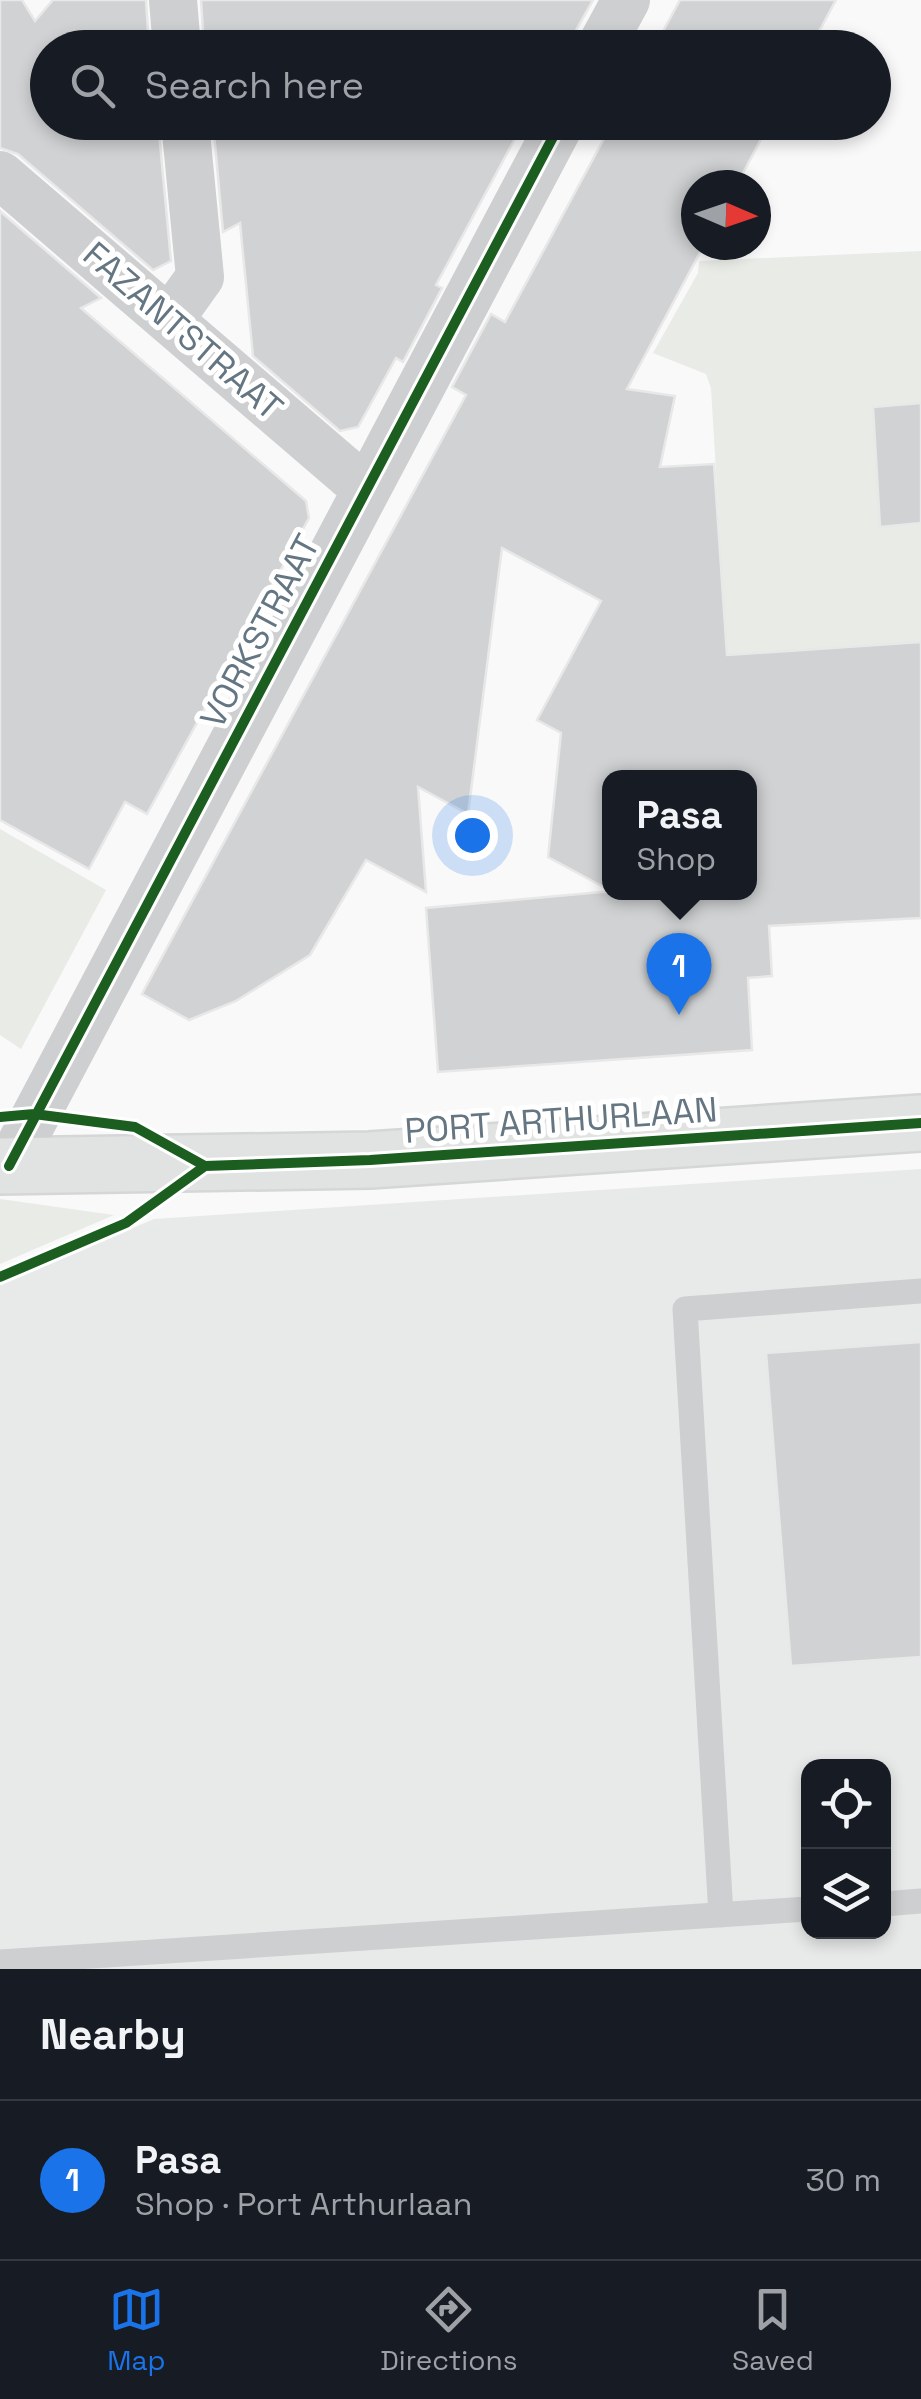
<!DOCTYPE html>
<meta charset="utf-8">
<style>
:root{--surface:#171b24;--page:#242831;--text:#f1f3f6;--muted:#9ea1a6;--line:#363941;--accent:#1a73e8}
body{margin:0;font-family:"Space Grotesk",sans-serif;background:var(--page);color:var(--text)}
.controls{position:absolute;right:30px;bottom:30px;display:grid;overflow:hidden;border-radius:20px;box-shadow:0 5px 15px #0003}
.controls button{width:90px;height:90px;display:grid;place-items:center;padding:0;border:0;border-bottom:2px solid var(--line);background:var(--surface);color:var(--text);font:50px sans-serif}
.compass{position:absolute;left:681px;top:170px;width:90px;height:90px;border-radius:50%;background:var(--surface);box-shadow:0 5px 15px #0003;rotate:92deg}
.you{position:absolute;left:472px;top:835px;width:35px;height:35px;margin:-25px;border:8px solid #fff;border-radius:50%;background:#1a73e8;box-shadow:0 0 0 15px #1a73e833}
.badge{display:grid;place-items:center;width:65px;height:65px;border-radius:50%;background:var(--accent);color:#fff;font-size:32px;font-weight:700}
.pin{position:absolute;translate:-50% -82px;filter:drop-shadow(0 2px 5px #0008)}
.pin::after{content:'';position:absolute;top:52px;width:35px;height:30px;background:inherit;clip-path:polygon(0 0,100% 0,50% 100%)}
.popup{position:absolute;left:602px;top:770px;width:155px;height:130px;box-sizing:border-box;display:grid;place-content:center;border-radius:20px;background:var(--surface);filter:drop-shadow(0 2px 8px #0005);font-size:32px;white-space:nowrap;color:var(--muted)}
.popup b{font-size:38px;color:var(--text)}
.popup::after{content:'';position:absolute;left:50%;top:100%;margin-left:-20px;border:20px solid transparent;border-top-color:var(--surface)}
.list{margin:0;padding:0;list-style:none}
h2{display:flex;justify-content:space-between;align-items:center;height:130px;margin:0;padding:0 40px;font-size:42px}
h2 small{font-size:32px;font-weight:400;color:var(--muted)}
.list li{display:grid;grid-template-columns:65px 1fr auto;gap:30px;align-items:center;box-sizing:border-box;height:160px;padding:0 40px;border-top:2px solid var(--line)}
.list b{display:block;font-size:38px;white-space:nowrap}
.list p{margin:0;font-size:32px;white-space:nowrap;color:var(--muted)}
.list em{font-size:32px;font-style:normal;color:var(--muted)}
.icon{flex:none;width:55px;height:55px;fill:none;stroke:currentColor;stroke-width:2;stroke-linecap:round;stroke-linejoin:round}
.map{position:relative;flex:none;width:921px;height:1969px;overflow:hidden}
.search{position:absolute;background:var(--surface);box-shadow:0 5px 15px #0003;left:30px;right:30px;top:30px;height:110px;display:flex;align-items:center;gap:25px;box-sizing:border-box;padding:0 35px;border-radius:55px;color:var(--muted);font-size:38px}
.sheet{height:290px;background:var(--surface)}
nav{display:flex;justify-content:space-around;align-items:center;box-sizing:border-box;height:140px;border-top:2px solid var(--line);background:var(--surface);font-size:28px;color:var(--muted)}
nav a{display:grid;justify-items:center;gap:5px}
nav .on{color:var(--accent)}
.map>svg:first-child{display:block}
.built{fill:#e8e9e9;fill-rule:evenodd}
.green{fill:#e8ebe6}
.building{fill:#d0d2d3;stroke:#e8e8e8;stroke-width:2.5}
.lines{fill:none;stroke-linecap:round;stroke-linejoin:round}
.secondary-casing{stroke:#d5d6d7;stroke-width:60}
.lane{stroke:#cecfd0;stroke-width:25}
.street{stroke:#cecfd0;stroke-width:48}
.secondary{stroke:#e1e2e2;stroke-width:55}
.cycleway-casing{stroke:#fff;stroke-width:16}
.cycleway{stroke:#1b5e20;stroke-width:10}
.labels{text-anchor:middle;stroke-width:10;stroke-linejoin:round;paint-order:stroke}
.street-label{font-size:35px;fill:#657683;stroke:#fff}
</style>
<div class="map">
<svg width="921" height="1969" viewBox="0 0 921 1969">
<rect width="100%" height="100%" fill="#f9f9f9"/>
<path class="built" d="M921 1169V1969H0V1285L154 1219ZM808 1766H884V1932H808Z"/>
<path class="green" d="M921 251V642L727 655 711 388 706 374 653 353 698 273 699 261Z
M0 829 106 890 21 1049 0 1035Z
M0 1199 114 1215 0 1264Z"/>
<path class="building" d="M0 0H22L35 21 53 0H146L149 48H48V122H158L171 261 153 270 18 154 0 148Z
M201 0H593L566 48H204Z
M680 0H836L810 48H654Z
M213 122H524L436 285 442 288 403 362 396 358 358 427 340 431 253 356 240 223 223 232Z
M613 122H752L766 130 737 184 696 185V245H704L627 389 675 396 660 467 714 464 727 655 921 642V918L769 926 772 976 748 978 752 1050 438 1072 426 908 601 892H749V778H609V890L548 857 561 733 537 720 601 601 502 548 468 814 418 787 426 892 366 860 310 955 236 1001 189 1020 142 994 466 395 452 387 491 314 505 322Z
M0 211 101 298 81 308 306 501 309 518 147 814 125 802 89 869 0 820Z
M921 403V523L880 527 873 407Z
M921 1342V1657L791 1666 766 1353Z"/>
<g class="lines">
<g class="secondary-casing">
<path id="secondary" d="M0 1166 370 1160 921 1123"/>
</g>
<path class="lane" d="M884 1904 921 1901
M721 1915 685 1309 921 1291
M0 1962 808 1909"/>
<path class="street" d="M173 0 177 48
M600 48 626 0
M0 175 366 489
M170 319 200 277 185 122
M9 1166 561 122"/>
<use href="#secondary" class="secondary"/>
<g class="cycleway-casing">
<path id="cycleway" d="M0 1117 34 1114 135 1127 205 1166
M9 1166 561 122
M205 1166 370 1160 921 1123
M0 1277 126 1223 205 1166"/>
</g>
<use href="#cycleway" class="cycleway"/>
</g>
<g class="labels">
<g class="street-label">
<text transform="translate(183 331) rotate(41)" y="12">FAZANTSTRAAT</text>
<text transform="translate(260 631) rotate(-62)" y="12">VORKSTRAAT</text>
<text transform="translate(561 1120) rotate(-4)" y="12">PORT ARTHURLAAN</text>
</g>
</g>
</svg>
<div class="controls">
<button><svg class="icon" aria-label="locate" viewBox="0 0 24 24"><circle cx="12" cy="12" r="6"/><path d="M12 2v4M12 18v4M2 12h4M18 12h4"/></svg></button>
<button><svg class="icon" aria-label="layers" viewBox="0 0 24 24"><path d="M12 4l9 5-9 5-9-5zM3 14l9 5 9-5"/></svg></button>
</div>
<svg class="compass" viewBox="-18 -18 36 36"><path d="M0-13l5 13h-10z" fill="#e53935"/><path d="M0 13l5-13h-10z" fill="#9ea1a6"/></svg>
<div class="you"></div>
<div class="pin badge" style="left:679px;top:1015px">1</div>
<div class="popup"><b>Pasa</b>Shop</div>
<div class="search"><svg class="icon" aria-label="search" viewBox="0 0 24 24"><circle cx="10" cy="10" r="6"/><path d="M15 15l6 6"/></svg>Search here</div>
</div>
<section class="sheet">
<h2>Nearby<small></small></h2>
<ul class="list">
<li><span class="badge">1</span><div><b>Pasa</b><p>Shop · Port Arthurlaan</p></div><em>30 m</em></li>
</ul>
</section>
<nav>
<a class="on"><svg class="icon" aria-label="map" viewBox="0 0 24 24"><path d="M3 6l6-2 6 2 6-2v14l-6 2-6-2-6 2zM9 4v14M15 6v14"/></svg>Map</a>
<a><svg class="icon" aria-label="directions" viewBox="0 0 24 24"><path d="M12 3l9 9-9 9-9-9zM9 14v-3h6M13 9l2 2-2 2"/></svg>Directions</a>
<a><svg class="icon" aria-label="saved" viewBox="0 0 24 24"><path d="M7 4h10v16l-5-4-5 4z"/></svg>Saved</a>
</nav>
